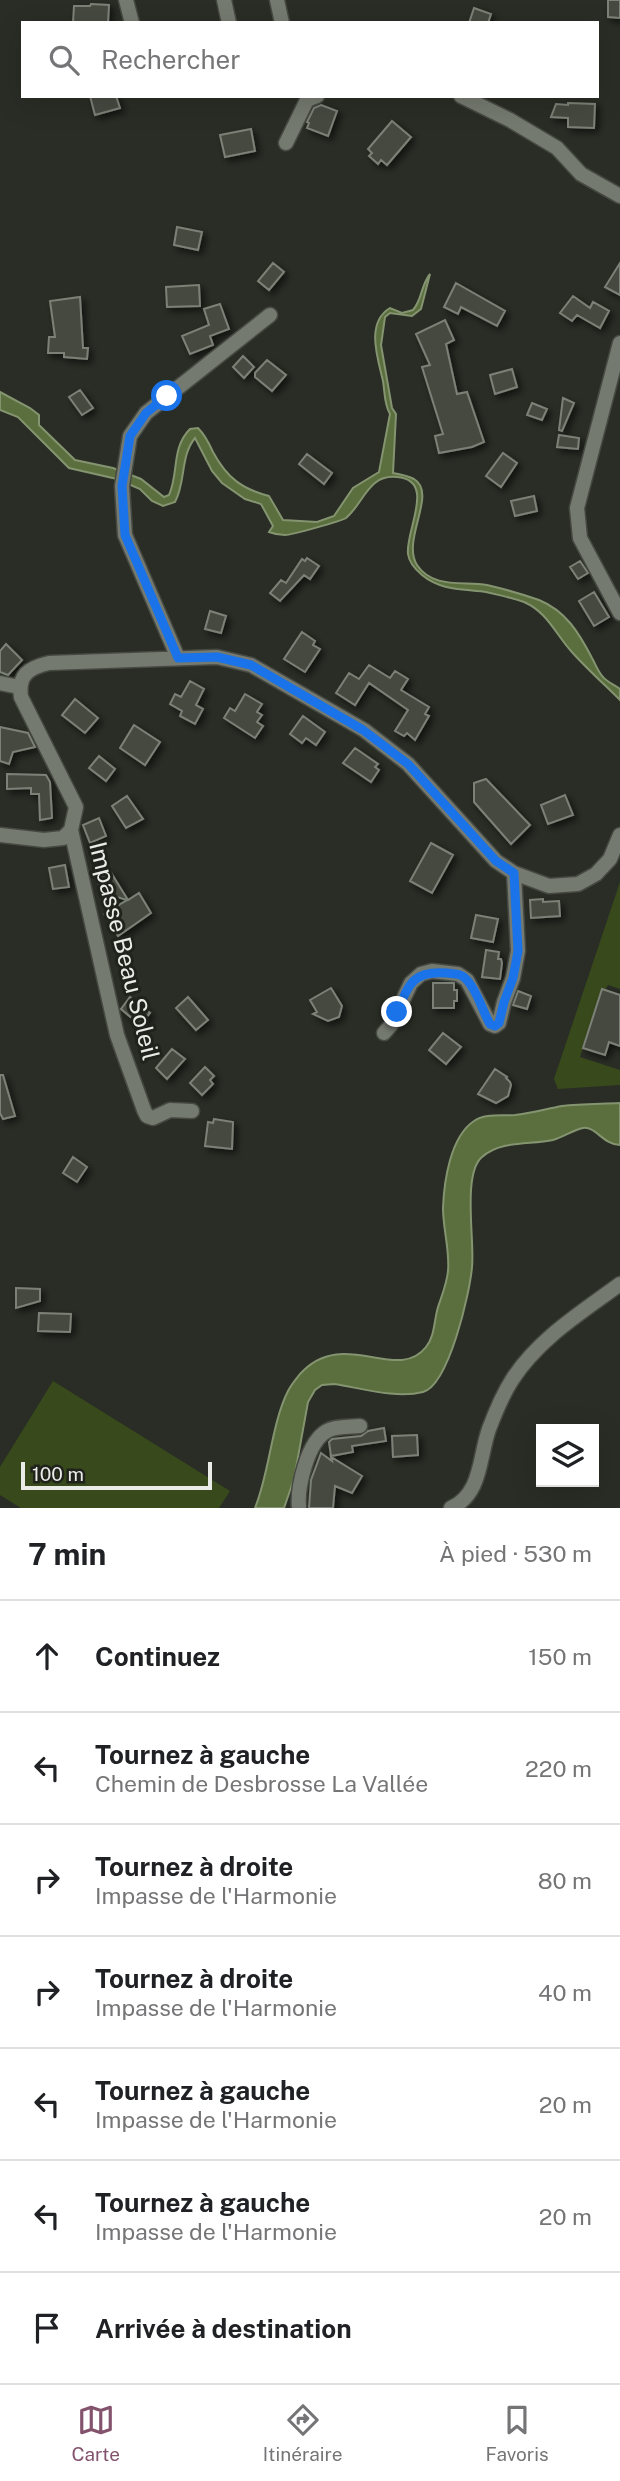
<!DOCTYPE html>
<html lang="fr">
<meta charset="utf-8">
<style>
:root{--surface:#fff;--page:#f2f2f2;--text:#202124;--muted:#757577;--line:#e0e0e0;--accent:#83526c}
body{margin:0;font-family:"Public Sans",sans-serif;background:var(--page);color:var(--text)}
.controls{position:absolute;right:21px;bottom:21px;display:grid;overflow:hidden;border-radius:0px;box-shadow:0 7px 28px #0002}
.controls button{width:63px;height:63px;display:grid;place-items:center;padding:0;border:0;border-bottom:2px solid var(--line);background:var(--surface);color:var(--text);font:35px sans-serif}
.scale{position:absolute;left:21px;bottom:18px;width:191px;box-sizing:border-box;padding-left:7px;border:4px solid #eaece7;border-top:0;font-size:19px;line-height:24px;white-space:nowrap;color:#eaece7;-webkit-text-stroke:5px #20231b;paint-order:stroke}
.stop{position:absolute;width:21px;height:21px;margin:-16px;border:5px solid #1a73e8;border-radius:50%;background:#fff}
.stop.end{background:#1a73e8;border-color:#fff;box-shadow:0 2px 7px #0008}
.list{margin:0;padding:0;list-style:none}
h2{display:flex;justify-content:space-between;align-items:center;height:91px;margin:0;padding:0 28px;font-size:30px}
h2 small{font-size:23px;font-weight:400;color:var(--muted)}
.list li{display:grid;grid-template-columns:46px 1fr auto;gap:21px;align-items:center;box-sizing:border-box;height:112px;padding:0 28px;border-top:2px solid var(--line)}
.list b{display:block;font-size:26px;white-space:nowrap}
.list p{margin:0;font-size:23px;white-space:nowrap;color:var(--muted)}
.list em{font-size:23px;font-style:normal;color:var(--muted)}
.icon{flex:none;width:38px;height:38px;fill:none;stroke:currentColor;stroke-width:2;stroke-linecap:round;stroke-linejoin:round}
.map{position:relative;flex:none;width:620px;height:1508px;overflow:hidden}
.search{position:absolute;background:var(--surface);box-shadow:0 7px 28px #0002;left:21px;right:21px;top:21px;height:77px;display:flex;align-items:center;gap:18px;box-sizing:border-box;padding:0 24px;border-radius:0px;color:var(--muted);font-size:26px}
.sheet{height:875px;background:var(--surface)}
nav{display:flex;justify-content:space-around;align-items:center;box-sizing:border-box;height:98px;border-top:2px solid var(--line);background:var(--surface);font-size:19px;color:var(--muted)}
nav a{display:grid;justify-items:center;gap:4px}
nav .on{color:var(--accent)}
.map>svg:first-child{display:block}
.green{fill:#384a1b}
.water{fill:#5a6f3d;stroke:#859470;stroke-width:2}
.building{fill:#454940;stroke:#7c8177;stroke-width:2;filter:url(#shadow)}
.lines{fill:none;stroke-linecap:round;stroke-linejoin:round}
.minor-casing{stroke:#464942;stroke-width:17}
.minor{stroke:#757a70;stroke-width:14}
.route{stroke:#1a73e8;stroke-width:9}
.labels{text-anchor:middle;stroke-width:6;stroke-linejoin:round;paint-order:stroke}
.street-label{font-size:24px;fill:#eaece7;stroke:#20231b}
</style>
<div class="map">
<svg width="620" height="1508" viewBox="0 0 620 1508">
<defs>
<filter id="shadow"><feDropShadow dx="3.5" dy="3.5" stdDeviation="3.5" flood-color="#0009"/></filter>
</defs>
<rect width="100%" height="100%" fill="#292d25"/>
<path class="green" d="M620 882V989L608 985 605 990H602L580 1057 620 1070V1085L558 1089 554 1079Z
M53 1381 230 1491 219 1508H21L0 1495V1467Z"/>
<path class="water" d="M430 274 421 309 412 316 390 313 385 317 381 345 392 408 396 414 393 473C399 474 408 476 414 479 438 493 401 540 417 565 433 589 463 581 487 585 504 589 522 594 539 600 566 611 579 633 592 658 595 663 598 672 603 677 607 682 615 685 620 689V700C604 684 586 668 571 651 555 633 547 612 524 602 515 599 486 591 477 591 458 589 439 589 422 575 416 570 409 562 408 554 405 531 437 480 397 477 368 474 364 503 346 518 341 521 292 535 285 535 280 535 274 534 269 532L273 526 261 504 245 499 222 483 212 471 195 438C180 456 186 482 175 502L163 506 152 501 140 489 117 479 69 468 18 417 0 410V392L30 408 39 415V425L75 460 113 468 141 479 164 497 169 495C179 473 171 448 190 429L198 428C205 435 209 443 213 452 227 478 242 489 269 496L283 520 317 522 334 516 353 488 379 472 390 414C384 404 385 393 383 381 378 359 365 323 390 308L402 313 413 310C422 300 421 285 430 274Z
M620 1103V1145C602 1144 596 1126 583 1128 573 1130 564 1137 553 1140 530 1145 501 1140 482 1157 462 1174 475 1242 472 1267 470 1292 449 1385 423 1392 396 1399 361 1388 334 1384L322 1385 315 1390 308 1402 294 1479 284 1508H255C270 1471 271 1425 288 1391 291 1385 296 1379 300 1374 343 1326 397 1384 426 1347 435 1336 434 1320 438 1307 442 1295 447 1283 448 1271 450 1251 443 1229 443 1208 444 1182 450 1137 474 1121 484 1113 503 1116 515 1115 531 1113 546 1109 562 1106 581 1104 601 1104 620 1103Z"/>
<path class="building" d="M608 0H620V18L608 17Z
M91 4 109 5 108 23H73L74 6H90Z
M474 8 491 14 488 23H469Z
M90 96H116L120 108 95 115Z
M568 103 595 104 594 128 568 127V118L551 117 556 104 568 105Z
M321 105 337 111 328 136 307 128 309 123 307 122 314 108Z
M392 121 411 137 387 165 381 160 378 164 369 156 372 153 368 149Z
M251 129 255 151 225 157 220 135Z
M177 227 202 232 198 250 174 245Z
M273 263 284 272 269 290 258 281Z
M620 263V295L605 287Z
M456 283 505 311 497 326 461 307 458 314 444 307Z
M199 285 200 306 167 307 166 287Z
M573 296 590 308 593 302 609 311 600 328 577 315 572 321 560 313Z
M80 297 83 348H88L87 359 64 357V353H48L49 337H55L50 301Z
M220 304 229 329 210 336 213 345 190 354 182 336 209 325 204 309Z
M445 320 454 340 446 344 457 394 467 392 484 442 472 447 439 453 435 436 443 434 422 367 430 365 416 334Z
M243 356 254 367 244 378 233 367Z
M267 360 286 375 272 391 255 377V373Z
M512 369 517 387 495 394 490 375Z
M80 390 93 408 82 415 69 397Z
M563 398 574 403 562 431 559 430Z
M532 403 547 409 542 420 527 415Z
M559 435 579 438 578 449 557 447Z
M503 453 517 463 501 487 486 476Z
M307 454 332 473 324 484 299 464Z
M534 496 537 511 515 516 511 501Z
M307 558 319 566 310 579 304 575 280 601 270 593 281 580 286 583 302 559 305 561Z
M580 561 588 573 578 579 570 567Z
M594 592 609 617 594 626 579 601Z
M210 611 226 616 221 633 205 629Z
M302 632 315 641 313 645 320 649 305 672 284 659Z
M6 644 22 660 8 675 0 672V651Z
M369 665 390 678 395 671 408 679 401 690 429 707 425 714 429 716 415 740 407 733 404 736 395 731 408 710 369 683 355 705 336 693 349 673 359 679Z
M190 681 204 689 196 705 203 709 195 724 180 716 182 711 170 704 175 694 181 697Z
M245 694 262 704 257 712 262 715 257 722 263 726 255 738 224 718 230 708 235 711Z
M75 699 98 718 85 733 62 715Z
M303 716 325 732 316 745 306 738 302 743 290 734Z
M134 725 160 742 145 765 120 748Z
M0 727 28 733 35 747 13 752 9 764 0 761Z
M355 748 378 764 375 767 379 770 371 782 343 763Z
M99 756 115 769 106 781 89 768Z
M7 774 46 775 50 782 52 818 40 820 39 794H31V788L7 789Z
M486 779 530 825 511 844 474 802V783Z
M565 795 573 815 548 824 541 805Z
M127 796 143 819 126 828 112 806Z
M99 818 106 836 90 843 83 825Z
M431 843 453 855 432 893 410 881Z
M65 865 69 887 53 889 49 868Z
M110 871 128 900 139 893 151 913 118 936 104 914 127 900 104 893 96 879Z
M543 899V902L559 901 560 916 531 918 530 900Z
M476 915 498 919 493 942 471 938Z
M486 950 499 952 498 959H501L502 963 500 979 482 977Z
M433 983H454V990H457V1001H454V1008H433Z
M331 988 342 1006 339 1017 328 1021 313 1014 317 1012 310 1000Z
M602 989 620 995V1046L609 1042 605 1055 583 1048Z
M518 991 531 996 527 1009 513 1005Z
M130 997 150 1013 140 1025 121 1009Z
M188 997 208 1020 196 1030 176 1008Z
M443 1033 461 1047 446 1064 429 1050Z
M172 1049 185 1059 167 1079 156 1068Z
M205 1067 214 1076 210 1080 213 1084 202 1095 190 1083Z
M495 1069 507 1077 506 1078 510 1082 511 1085 508 1096 496 1103 478 1094Z
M0 1075H3L15 1116 3 1119 0 1113Z
M214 1119 233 1122 232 1149 205 1146 208 1122 213 1123Z
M73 1157 87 1167 77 1182 63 1173Z
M16 1288 40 1289V1301L16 1308Z
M39 1313 71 1314 70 1332 38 1331Z
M384 1428 386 1441 352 1446 353 1452 331 1456 329 1442 332 1439 361 1436 368 1431Z
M417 1435 418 1455 393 1457 392 1436Z
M321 1453 332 1461 331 1457 362 1476 352 1493 335 1486 333 1508H309L311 1480Z"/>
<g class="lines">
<g class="minor-casing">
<path id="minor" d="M126 0 132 23
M224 0 229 23
M277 0 282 23
M461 96 510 120 557 148 581 174 620 196
M286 143 307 100 317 96
M620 343 577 508 580 538 620 613
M178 658 125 535 122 486 130 436 146 413 270 315
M0 683 19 687
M71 830 117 1035 144 1110 147 1116 153 1118 170 1110 192 1111
M0 835 44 840 63 838 71 830 76 807 21 697C18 675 28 668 49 663L217 657 251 665 364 730 408 764 496 861 514 873 549 886 578 884 596 874 610 859 620 835
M384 1033 391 1025 411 983 421 974 432 971 458 974 467 980 490 1024 495 1026 499 1023 504 1002 513 978 518 951 514 873
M299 1508C297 1488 307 1442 327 1431 335 1426 351 1427 360 1426
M451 1508C482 1494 479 1457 489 1429 495 1413 503 1394 512 1380 538 1339 582 1312 620 1284"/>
</g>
<use href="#minor" class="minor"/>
</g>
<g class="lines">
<path class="route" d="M167 396 146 413 130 436 122 486 125 535 178 658 217 657 251 665 363 730 408 764 496 861 514 873 518 951 513 978 504 1002 499 1023 495 1026 490 1024C482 1010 478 992 467 980 461 973 455 974 447 973 413 970 409 984 397 1012"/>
</g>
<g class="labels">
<g class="street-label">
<text transform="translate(124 951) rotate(76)" y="8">Impasse Beau Soleil</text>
</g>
</g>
</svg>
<div class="controls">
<button><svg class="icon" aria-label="layers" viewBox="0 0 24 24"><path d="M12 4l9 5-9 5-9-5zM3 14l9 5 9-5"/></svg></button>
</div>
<div class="scale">100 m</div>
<div class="stop" style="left:167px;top:396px"></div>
<div class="stop end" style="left:397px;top:1012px"></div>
<div class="search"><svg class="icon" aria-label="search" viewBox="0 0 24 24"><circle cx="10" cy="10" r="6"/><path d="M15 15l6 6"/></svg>Rechercher</div>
</div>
<section class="sheet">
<h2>7 min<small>À pied · 530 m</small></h2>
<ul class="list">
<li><svg class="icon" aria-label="ahead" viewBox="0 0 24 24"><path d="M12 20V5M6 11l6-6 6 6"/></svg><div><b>Continuez</b></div><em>150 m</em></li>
<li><svg class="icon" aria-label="left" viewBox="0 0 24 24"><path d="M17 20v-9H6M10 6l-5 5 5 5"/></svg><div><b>Tournez à gauche</b><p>Chemin de Desbrosse La Vallée</p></div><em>220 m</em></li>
<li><svg class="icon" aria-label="right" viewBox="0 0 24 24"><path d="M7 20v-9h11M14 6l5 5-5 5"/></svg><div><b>Tournez à droite</b><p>Impasse de l'Harmonie</p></div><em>80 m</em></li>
<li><svg class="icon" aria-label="right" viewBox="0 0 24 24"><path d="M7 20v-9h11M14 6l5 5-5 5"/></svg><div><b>Tournez à droite</b><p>Impasse de l'Harmonie</p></div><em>40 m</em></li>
<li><svg class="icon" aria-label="left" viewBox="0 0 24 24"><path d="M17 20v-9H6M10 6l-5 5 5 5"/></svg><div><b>Tournez à gauche</b><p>Impasse de l'Harmonie</p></div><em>20 m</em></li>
<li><svg class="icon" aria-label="left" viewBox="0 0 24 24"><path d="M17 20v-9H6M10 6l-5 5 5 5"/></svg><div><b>Tournez à gauche</b><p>Impasse de l'Harmonie</p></div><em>20 m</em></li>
<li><svg class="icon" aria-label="arrive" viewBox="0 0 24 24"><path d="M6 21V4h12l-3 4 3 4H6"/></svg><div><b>Arrivée à destination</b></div></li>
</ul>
</section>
<nav>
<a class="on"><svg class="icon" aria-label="map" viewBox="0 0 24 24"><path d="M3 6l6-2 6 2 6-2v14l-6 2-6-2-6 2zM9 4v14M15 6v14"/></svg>Carte</a>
<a><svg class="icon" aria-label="directions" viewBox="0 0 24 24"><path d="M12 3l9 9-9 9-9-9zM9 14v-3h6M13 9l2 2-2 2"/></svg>Itinéraire</a>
<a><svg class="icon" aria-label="saved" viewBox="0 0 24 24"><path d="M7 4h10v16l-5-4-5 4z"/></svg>Favoris</a>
</nav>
